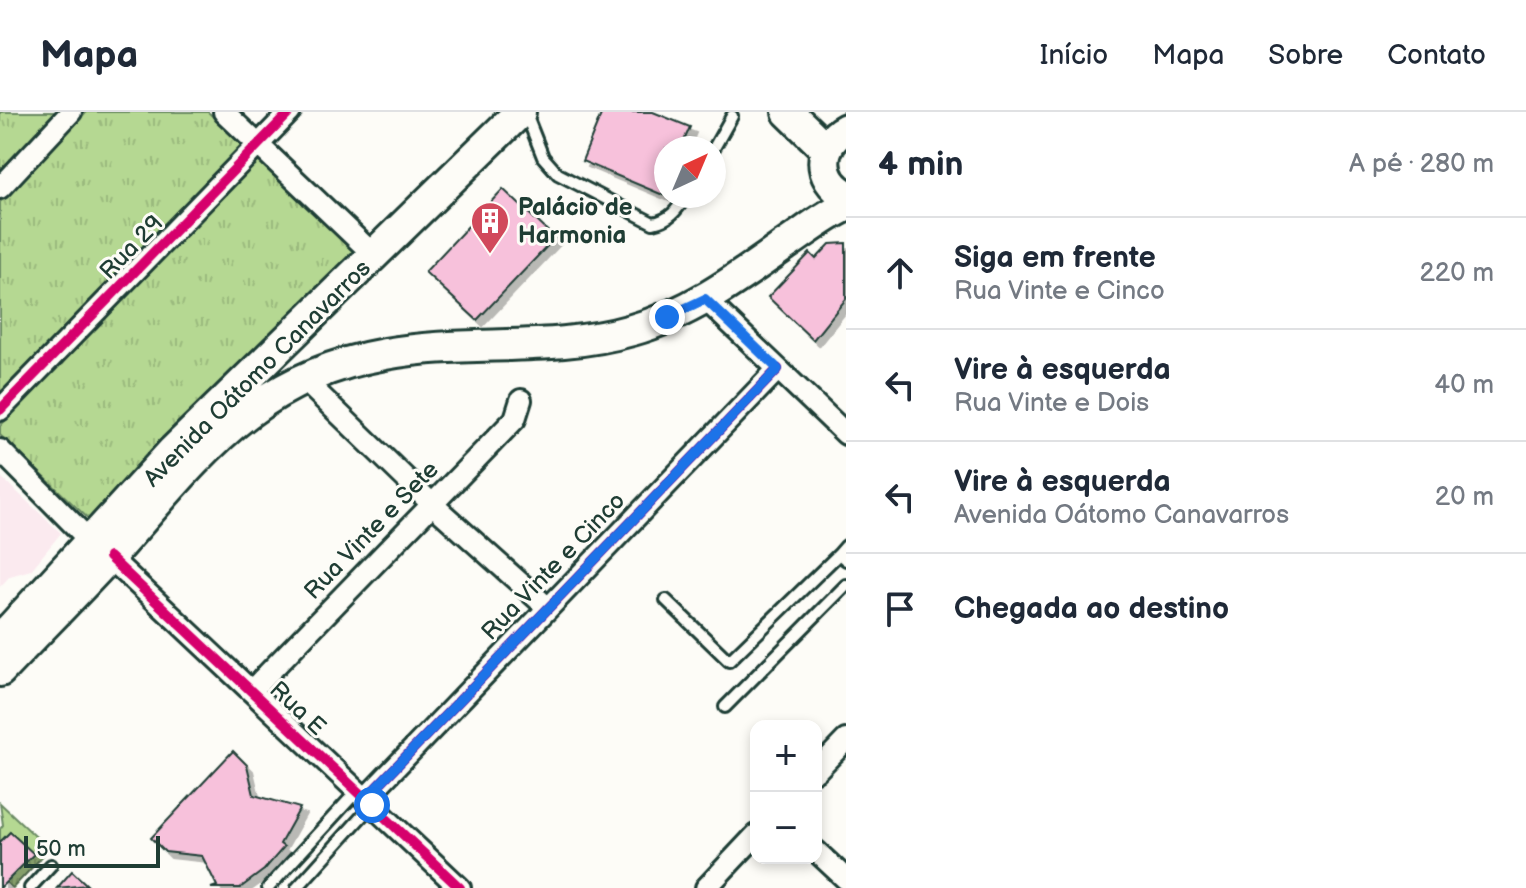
<!DOCTYPE html>
<html lang="pt">
<meta charset="utf-8">
<style>
:root{--surface:#fff;--page:#f6f6f7;--text:#1f2937;--muted:#747a83;--line:#e0e1e3}
body{margin:0;font-family:"Balsamiq Sans",sans-serif;background:var(--page);color:var(--text)}
.controls{position:absolute;right:24px;bottom:24px;display:grid;overflow:hidden;border-radius:16px;box-shadow:0 4px 12px #0003}
.controls button{width:72px;height:72px;display:grid;place-items:center;padding:0;border:0;border-bottom:2px solid var(--line);background:var(--surface);color:var(--text);font:40px sans-serif}
.compass{position:absolute;left:654px;top:24px;width:72px;height:72px;border-radius:50%;background:var(--surface);box-shadow:0 4px 12px #0003;rotate:44deg}
.scale{position:absolute;left:24px;bottom:20px;width:136px;box-sizing:border-box;padding-left:8px;border:4px solid #1f3d34;border-top:0;font-size:22px;line-height:28px;white-space:nowrap;color:#1f3d34;-webkit-text-stroke:6px #fdfcf7;paint-order:stroke}
.stop{position:absolute;width:24px;height:24px;margin:-18px;border:6px solid #1a73e8;border-radius:50%;background:#fff}
.stop.end{background:#1a73e8;border-color:#fff;box-shadow:0 2px 8px #0008}
.list{margin:0;padding:0;list-style:none}
h2{display:flex;justify-content:space-between;align-items:center;height:104px;margin:0;padding:0 32px;font-size:34px}
h2 small{font-size:26px;font-weight:400;color:var(--muted)}
.list li{display:grid;grid-template-columns:52px 1fr auto;gap:24px;align-items:center;box-sizing:border-box;height:112px;padding:0 32px;border-top:2px solid var(--line)}
.list b{display:block;font-size:30px;white-space:nowrap}
.list p{margin:0;font-size:26px;white-space:nowrap;color:var(--muted)}
.list em{font-size:26px;font-style:normal;color:var(--muted)}
.icon{flex:none;width:44px;height:44px;fill:none;stroke:currentColor;stroke-width:2;stroke-linecap:round;stroke-linejoin:round}
.map{position:relative;flex:none;width:846px;height:776px;overflow:hidden}
header{display:flex;align-items:center;gap:48px;box-sizing:border-box;height:112px;padding:0 40px;background:var(--surface);border-bottom:2px solid var(--line)}
header strong{font-size:38px}
nav{display:flex;gap:44px;margin-inline-start:auto;font-size:28px}
main{display:flex}
aside{flex:1;background:var(--surface)}
.map>svg:first-child{display:block}
.built{fill:#fbeaef}
.grass{fill:url(#grass-tufts);stroke:#6a8a63;stroke-width:2}
.building{fill:#f7c1db;stroke:#1f3d34;stroke-width:2;filter:url(#shadow)}
.lines{fill:none;stroke-linecap:round;stroke-linejoin:round}
.lane-casing{stroke:#1f3d34;stroke-width:16}
.street-casing{stroke:#1f3d34;stroke-width:26}
.secondary-casing{stroke:#1f3d34;stroke-width:36}
.lane{stroke:#fdfcf7;stroke-width:10}
.street{stroke:#fdfcf7;stroke-width:20}
.secondary{stroke:#fdfcf7;stroke-width:30}
.cycleway-casing{stroke:#fdfcf7;stroke-width:15}
.cycleway{stroke:#d6006c;stroke-width:10}
.route{stroke:#1a73e8;stroke-width:10}
.labels{text-anchor:middle;stroke-width:6;stroke-linejoin:round;paint-order:stroke}
.poi-label{font-size:24px;font-weight:bold;fill:#1f3d34;stroke:#fdfcf7;text-anchor:start}
.street-label{font-size:24px;fill:#1f3d34;stroke:#fdfcf7}
</style>
<header>
<strong>Mapa</strong>
<nav><a>Início</a><a>Mapa</a><a>Sobre</a><a>Contato</a></nav>
</header>
<main>
<div class="map">
<svg width="846" height="776" viewBox="0 0 846 776">
<defs>
<pattern id="grass-tufts" width="24" height="20" patternUnits="userSpaceOnUse" patternTransform="scale(2)"><rect width="24" height="20" fill="#b5d892"/><path d="M3 7l-1-3M5 7V3M7 7l1-3M15 17l-1-3M17 17v-4M19 17l1-3" fill="none" stroke="#9bba7e"/></pattern>
<filter id="shadow"><feDropShadow dx="6" dy="6" stdDeviation="0" flood-color="#0004"/></filter>
</defs>
<rect width="100%" height="100%" fill="#fdfcf7"/>
<filter id="ink" filterUnits="userSpaceOnUse"><feTurbulence type="fractalNoise" baseFrequency=".0125" numOctaves="2"/><feDisplacementMap in="SourceGraphic" scale="16" xChannelSelector="R" yChannelSelector="G"/><feConvolveMatrix kernelMatrix="1 2 1 2 8 2 1 2 1" color-interpolation-filters="sRGB"/></filter>
<g filter="url(#ink)">
<path class="built" d="M0 364 61 421 31 458 10 464 0 475Z"/>
<path class="grass" d="M0 0H57L0 60Z
M86 0H208L243 33 0 287V90Z
M258 44 356 138 94 412 0 323V314Z
M0 691 49 737 13 776 0 766V717L3 713Z"/>
<path class="building" d="M602 0H653L690 15 681 36H666L663 83 582 49Z
M503 77 555 126 477 208 425 160Z
M846 131V187L813 228 768 185 810 141 816 147 830 132Z
M233 639 247 653 254 683 300 696 280 732 284 735 264 758 240 776H211L217 774 202 744 165 740 151 726Z
M10 720 34 742 0 776V730Z
M72 759 87 773 57 776Z"/>
<g class="lines">
<g class="lane-casing">
<path id="lane" d="M526 2 543 45 558 62 653 111C670 108 677 98 686 84
M714 36 732 4
M846 434 839 442 846 448
M666 488 729 549 839 442
M725 595 846 473
M30 776 51 753
M268 776 357 679
M297 776 372 693"/>
</g>
<g class="street-casing">
<path id="street" d="M224 0 375 144
M0 76 71 0
M705 187 846 322
M302 266 432 392 548 496
M0 298 290 0
M0 338 91 430
M109 445 460 776
M251 579 515 307 521 288
M816 659 846 628
M365 687 778 257
M816 739 846 767
M706 776 756 723"/>
</g>
<g class="secondary-casing">
<path id="secondary" d="M788 0 826 37
M846 17C817 32 817 68 846 83
M0 528 173 339 520 0
M0 559C36 521 73 484 109 445 195 350 249 266 385 242 466 227 552 241 632 218 689 202 737 167 785 133 805 120 824 104 846 94"/>
</g>
<use href="#lane" class="lane"/>
<use href="#street" class="street"/>
<use href="#secondary" class="secondary"/>
<g class="cycleway-casing">
<path id="cycleway" d="M0 298 290 0
M109 445 460 776
M365 687 778 257"/>
</g>
<use href="#cycleway" class="cycleway"/>
</g>
</g>
<g class="lines" filter="url(#ink)">
<path class="route" d="M372 693 365 687 778 257 705 187 667 205"/>
</g>
<defs>
<g id="building-pin" transform="scale(2)"><path d="M0 17L-7.5 6A9.5 9.5 0 1 1 7.5 6Z" fill="#d1495b" stroke="#fdfcf7"/><path d="M-4-6H4V6H1V3H-1V6H-4ZM-2.5-4.3h1.7v1.8h-1.7ZM.8-4.3h1.7v1.8H.8ZM-2.5-1h1.7V.8h-1.7ZM.8-1h1.7V.8H.8Z" fill="#fff"/></g>
</defs>
<g fill-rule="evenodd">
<use href="#building-pin" x="490" y="109"/>
</g>
<g class="labels">
<g class="poi-label">
<text x="518" y="103">Palácio de<tspan x="518" dy="28">Harmonia</tspan></text>
</g>
<g class="street-label">
<text transform="translate(131 135) rotate(-46)" y="8">Rua 29</text>
<text transform="translate(257 261) rotate(-45)" y="8">Avenida Oátomo Canavarros</text>
<text transform="translate(371 418) rotate(-46)" y="8">Rua Vinte e Sete</text>
<text transform="translate(553 454) rotate(-46)" y="8">Rua Vinte e Cinco</text>
<text transform="translate(298 596) rotate(43)" y="8">Rua E</text>
</g>
</g>
</svg>
<div class="controls">
<button>+</button>
<button>−</button>
</div>
<svg class="compass" viewBox="-18 -18 36 36"><path d="M0-13l5 13h-10z" fill="#e53935"/><path d="M0 13l5-13h-10z" fill="#747a83"/></svg>
<div class="scale">50 m</div>
<div class="stop" style="left:372px;top:693px"></div>
<div class="stop end" style="left:667px;top:205px"></div>
</div>
<aside>
<h2>4 min<small>A pé · 280 m</small></h2>
<ul class="list">
<li><svg class="icon" aria-label="ahead" viewBox="0 0 24 24"><path d="M12 20V5M6 11l6-6 6 6"/></svg><div><b>Siga em frente</b><p>Rua Vinte e Cinco</p></div><em>220 m</em></li>
<li><svg class="icon" aria-label="left" viewBox="0 0 24 24"><path d="M17 20v-9H6M10 6l-5 5 5 5"/></svg><div><b>Vire à esquerda</b><p>Rua Vinte e Dois</p></div><em>40 m</em></li>
<li><svg class="icon" aria-label="left" viewBox="0 0 24 24"><path d="M17 20v-9H6M10 6l-5 5 5 5"/></svg><div><b>Vire à esquerda</b><p>Avenida Oátomo Canavarros</p></div><em>20 m</em></li>
<li><svg class="icon" aria-label="arrive" viewBox="0 0 24 24"><path d="M6 21V4h12l-3 4 3 4H6"/></svg><div><b>Chegada ao destino</b></div></li>
</ul>
</aside>
</main>
